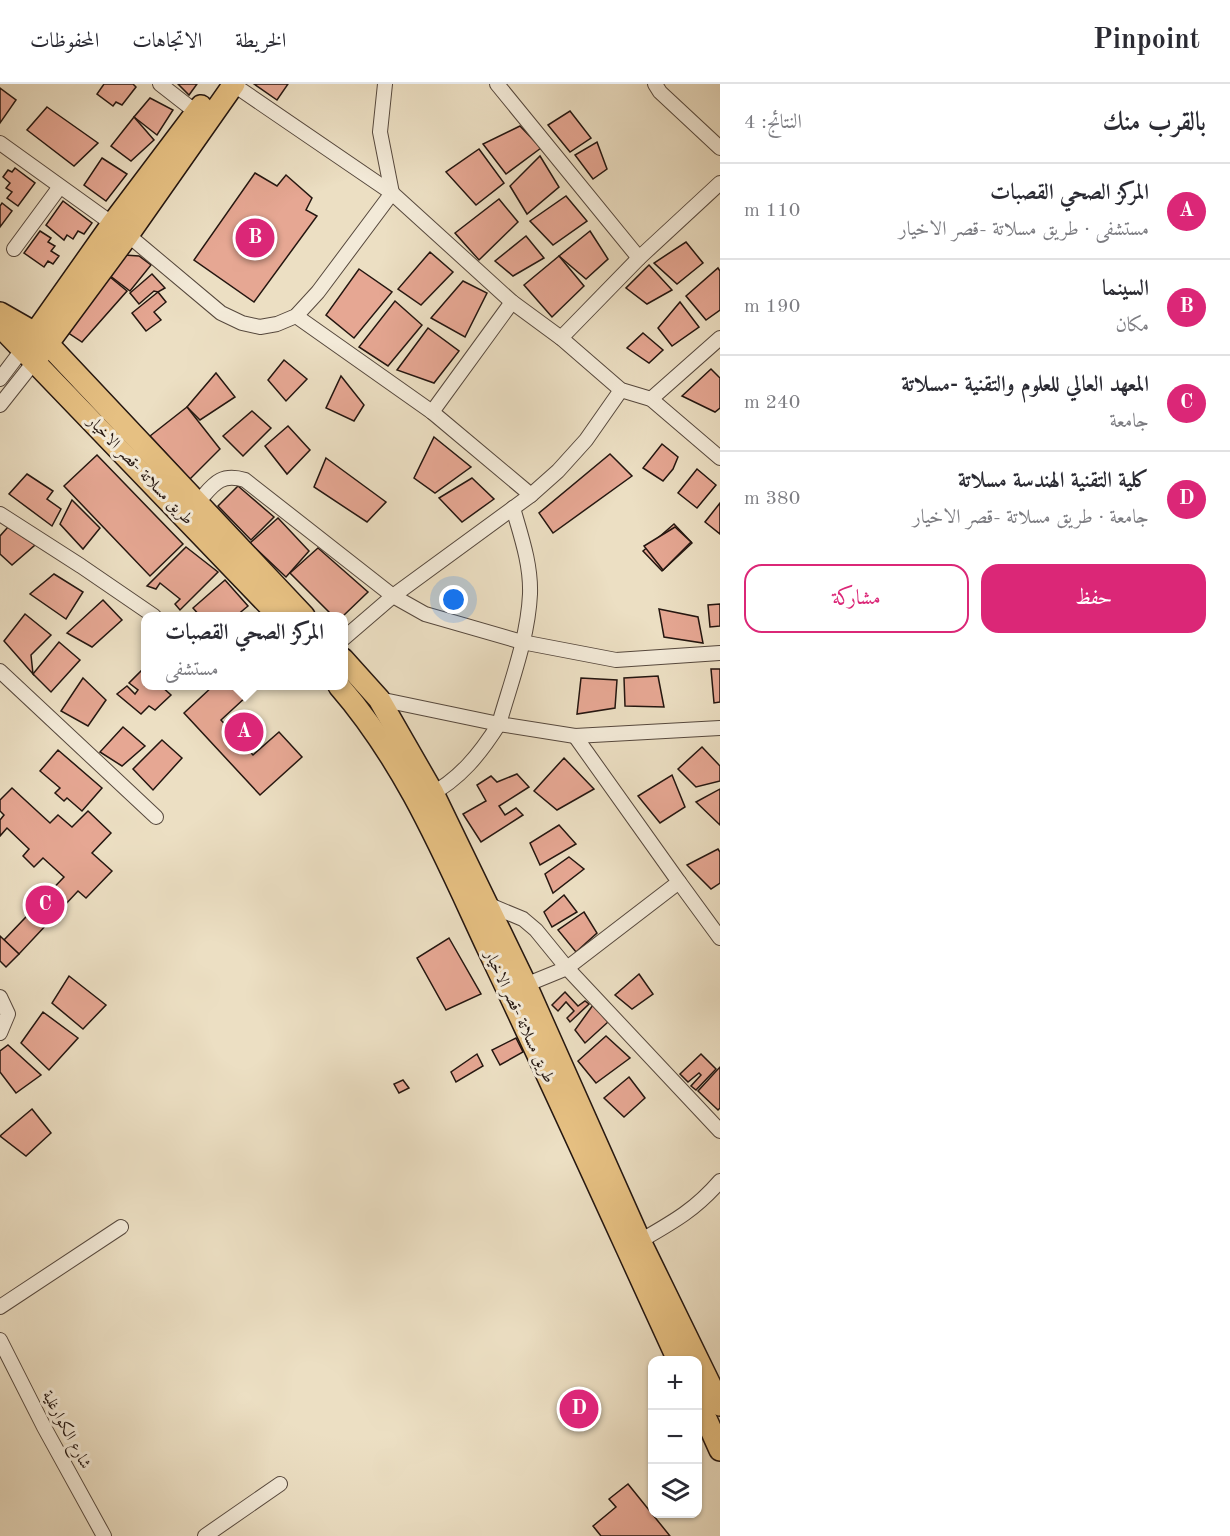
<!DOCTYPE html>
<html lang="ar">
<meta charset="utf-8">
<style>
body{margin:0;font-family:"Old Standard TT",Amiri,serif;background:#f2f2f3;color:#2b2b33;direction:rtl}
.controls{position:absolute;right:18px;bottom:18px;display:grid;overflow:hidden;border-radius:12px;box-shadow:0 2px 4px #0004}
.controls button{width:54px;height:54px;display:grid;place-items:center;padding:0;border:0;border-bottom:2px solid #e1e1e2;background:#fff;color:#2b2b33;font:30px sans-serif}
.you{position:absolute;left:454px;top:516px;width:21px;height:21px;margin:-15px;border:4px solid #fff;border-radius:50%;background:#1a73e8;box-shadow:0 0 0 9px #1a73e833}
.badge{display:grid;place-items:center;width:39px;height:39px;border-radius:50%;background:#db2777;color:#fff;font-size:20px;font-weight:700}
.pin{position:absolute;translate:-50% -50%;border:3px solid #fff;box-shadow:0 2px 6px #0006}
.popup{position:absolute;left:141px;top:528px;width:207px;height:78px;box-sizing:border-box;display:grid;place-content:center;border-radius:12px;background:#fff;filter:drop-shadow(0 2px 4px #0005);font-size:20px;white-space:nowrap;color:#7c7c81}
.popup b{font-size:22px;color:#2b2b33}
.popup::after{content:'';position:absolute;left:50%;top:100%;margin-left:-12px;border:12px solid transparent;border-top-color:#fff}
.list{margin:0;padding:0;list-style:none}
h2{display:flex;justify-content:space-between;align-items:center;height:78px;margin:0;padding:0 24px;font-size:26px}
h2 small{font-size:20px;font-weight:400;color:#7c7c81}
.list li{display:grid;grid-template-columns:39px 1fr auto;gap:18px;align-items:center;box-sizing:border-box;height:96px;padding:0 24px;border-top:2px solid #e1e1e2}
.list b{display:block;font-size:22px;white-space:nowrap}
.list p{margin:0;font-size:20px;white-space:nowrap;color:#7c7c81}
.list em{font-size:20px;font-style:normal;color:#7c7c81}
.actions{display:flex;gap:12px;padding:18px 24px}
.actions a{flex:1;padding:14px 0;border:2px solid #db2777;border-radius:18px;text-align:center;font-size:21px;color:#db2777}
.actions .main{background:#db2777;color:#fff}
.icon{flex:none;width:33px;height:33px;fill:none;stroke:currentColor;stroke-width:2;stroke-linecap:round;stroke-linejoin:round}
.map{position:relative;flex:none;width:720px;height:1452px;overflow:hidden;direction:ltr}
header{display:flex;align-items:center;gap:36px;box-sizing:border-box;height:84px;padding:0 30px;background:#fff;border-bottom:2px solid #e1e1e2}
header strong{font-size:28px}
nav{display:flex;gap:33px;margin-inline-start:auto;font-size:21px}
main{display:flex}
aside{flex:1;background:#fff}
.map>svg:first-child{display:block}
.building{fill:#e6a793;stroke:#241610;stroke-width:1.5}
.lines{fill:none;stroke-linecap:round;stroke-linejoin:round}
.minor-casing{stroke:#56483d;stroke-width:16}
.primary-casing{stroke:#241610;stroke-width:24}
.minor{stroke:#f3ead8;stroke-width:14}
.primary{stroke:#e6c082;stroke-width:21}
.labels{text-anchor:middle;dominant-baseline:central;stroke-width:6;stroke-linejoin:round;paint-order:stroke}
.street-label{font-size:16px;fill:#241610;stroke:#f3ead8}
</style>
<header>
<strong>Pinpoint</strong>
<nav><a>الخريطة</a><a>الاتجاهات</a><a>المحفوظات</a></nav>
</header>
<main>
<aside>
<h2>بالقرب منك<small>النتائج: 4</small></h2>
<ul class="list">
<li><span class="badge">A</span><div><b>المركز الصحي القصبات</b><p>مستشفى · طريق مسلاتة -قصر الاخيار</p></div><em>110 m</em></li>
<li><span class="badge">B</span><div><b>السينما</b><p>مكان</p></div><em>190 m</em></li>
<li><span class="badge">C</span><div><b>المعهد العالي للعلوم والتقنية -مسلاتة</b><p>جامعة</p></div><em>240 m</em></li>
<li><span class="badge">D</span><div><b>كلية التقنية الهندسة مسلاتة</b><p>جامعة · طريق مسلاتة -قصر الاخيار</p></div><em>380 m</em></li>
</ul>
<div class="actions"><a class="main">حفظ</a><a>مشاركة</a></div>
</aside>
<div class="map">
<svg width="720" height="1452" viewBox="0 0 720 1452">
<rect width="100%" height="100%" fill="#ecdfc3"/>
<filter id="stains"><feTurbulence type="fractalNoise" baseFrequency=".00333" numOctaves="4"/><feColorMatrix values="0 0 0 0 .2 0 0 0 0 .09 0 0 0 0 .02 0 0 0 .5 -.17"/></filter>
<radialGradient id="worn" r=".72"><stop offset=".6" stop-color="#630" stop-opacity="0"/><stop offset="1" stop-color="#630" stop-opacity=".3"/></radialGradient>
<!-- building -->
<g class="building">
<path d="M104,0H133L136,3L122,21L116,18L113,22L97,10Z"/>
<path d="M178,0H197L189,11Z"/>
<path d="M254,0H288L277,16Z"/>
<path d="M0,4L16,16L0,39Z"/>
<path d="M150,14L173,26L157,51L134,33Z"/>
<path d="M47,23L98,59L74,82L27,46Z"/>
<path d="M570,27L591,54L570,68L548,41Z"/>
<path d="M134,33L154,56L131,77L111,62Z"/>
<path d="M520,42L541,64L506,90L483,60Z"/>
<path d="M597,58L607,85L593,95L575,71Z"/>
<path d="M479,65L504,99L476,121L446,88Z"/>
<path d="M540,72L559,103L527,130L510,102Z"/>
<path d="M102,74L127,90L106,117L84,101Z"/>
<path d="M15,84L35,99L18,122L7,114L12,108L6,104L10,99L3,93L8,86L12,88Z"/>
<path d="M255,89L277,102L286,91L312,114L306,126L317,132L254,218L194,176Z"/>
<path d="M566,112L587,137L553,161L530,137Z"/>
<path d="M499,115L518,138L479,176L455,149Z"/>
<path d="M63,117L92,139L84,150L78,147L73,155L67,151L64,156L46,141Z"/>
<path d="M2,119L12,127L0,143V122Z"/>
<path d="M40,147L51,154L48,158L55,162L51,167L59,172L53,180L48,177L44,183L24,169Z"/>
<path d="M590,147L608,175L586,195L559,172Z"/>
<path d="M526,152L544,174L513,192L495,177Z"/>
<path d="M686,158L703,179L677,200L654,179Z"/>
<path d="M430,168L453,188L421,221L398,205Z"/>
<path d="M124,171L139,172L151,181L130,207L109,191Z"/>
<path d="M559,172L584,202L552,233L524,201Z"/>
<path d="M649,181L672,206L647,220L626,204Z"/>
<path d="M718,184L720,187V226L706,236L686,212Z"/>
<path d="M359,185L392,208L354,254L326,231Z"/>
<path d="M152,190L165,204L158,208L154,207L139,220L130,209Z"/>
<path d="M110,193L127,207L82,258L64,246Z"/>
<path d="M463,197L487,209L465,253L431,234Z"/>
<path d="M158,208L166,218L154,228L161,236L146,247L132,229Z"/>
<path d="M395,217L422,241L388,282L359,263Z"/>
<path d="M680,218L699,243L672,262L658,244Z"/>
<path d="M428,244L459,267L434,299L397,286Z"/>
<path d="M643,249L663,266L649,279L627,264Z"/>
<path d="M284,276L307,295L286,317L268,296Z"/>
<path d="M711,285L720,294V324L715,328L682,312Z"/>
<path d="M216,289L235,313L200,336L187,323Z"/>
<path d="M341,292L364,321L354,337L326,324Z"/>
<path d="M187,323L220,365L190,395L150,352Z"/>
<path d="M252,327L271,344L243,372L223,352Z"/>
<path d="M288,342L310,366L287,390L265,362Z"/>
<path d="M434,353L471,383L435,409L414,394Z"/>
<path d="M662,360L678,373L673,385L663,397L643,384Z"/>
<path d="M610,370L632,392L553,449L539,429Z"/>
<path d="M97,371L183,460L150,492L64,402Z"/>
<path d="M326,374L386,418L367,438L314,403Z"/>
<path d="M697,385L716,401L697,424L678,409Z"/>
<path d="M27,390L53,407L47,415L61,425L52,442L9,410Z"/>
<path d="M472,394L494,415L462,438L439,414Z"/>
<path d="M238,402L274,433L251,456L218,422Z"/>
<path d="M72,416L100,444L83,465L60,440Z"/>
<path d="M720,419V450L705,438Z"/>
<path d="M278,434L309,467L286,493L250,459Z"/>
<path d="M674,440L692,459L662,487L643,467Z"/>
<path d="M8,443L35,461L12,481L0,470V452Z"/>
<path d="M675,443L691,458L663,486L644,462Z"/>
<path d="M186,463L218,488L180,526L175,520L180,515L160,499L156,505L147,502Z"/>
<path d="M318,464L368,508L343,532H333L290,489Z"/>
<path d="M54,490L83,508L66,535L30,510Z"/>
<path d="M225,496L248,522L236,532H200L193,524Z"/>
<path d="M103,516L122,536L92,563L67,549Z"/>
<path d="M720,520V542L710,543L708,521Z"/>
<path d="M659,525L698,533L703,559L664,553Z"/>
<path d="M25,530L51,551L31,571L33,590L4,557Z"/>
<path d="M59,558L80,576L51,608L33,590Z"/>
<path d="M143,585L145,588V602H161L171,611L155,626L149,622L141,630L117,610L127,602L135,610L138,606L129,599Z"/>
<path d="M711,585H720V618L714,619Z"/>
<path d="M658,592L664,623L625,622L624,594Z"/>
<path d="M83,594L106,616L88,642L61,627Z"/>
<path d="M581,594L617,596L615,624L577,630Z"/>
<path d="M213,602H238L247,612L221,636L253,671L279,648L302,673L260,711L184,629Z"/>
<path d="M123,643L145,662L122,682L100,668Z"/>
<path d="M162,656L182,674L153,706L133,685Z"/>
<path d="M702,663L720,682V697L696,703L678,685Z"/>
<path d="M58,666L102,704L82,727L67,714L64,717L55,709L60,704L40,687Z"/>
<path d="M564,674L594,705L557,726L534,707Z"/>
<path d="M517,690L529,703L499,722L505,731L516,724L523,731L481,758L463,730L486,717L477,701L491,692L497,698Z"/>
<path d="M672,691L685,723L660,739L638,712Z"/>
<path d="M12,704L50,739L58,731L72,743L88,727L111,749L92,769L112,787L86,814L78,807L19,870L4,856L64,793L43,774L34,783L23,772L29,765L7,744L0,752V736L4,731L0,727V716Z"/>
<path d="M720,705V741L696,718Z"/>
<path d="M559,741L576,760L540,781L530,759Z"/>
<path d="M718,765L720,768V799L711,805L687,781Z"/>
<path d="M569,773L584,785L553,809L545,790Z"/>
<path d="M564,811L577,828L552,843L544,828Z"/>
<path d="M584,828L597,849L576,868L558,846Z"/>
<path d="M0,852L19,870L6,883L0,877Z"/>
<path d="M449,854L481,910L446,926L417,874Z"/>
<path d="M639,890L653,910L632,925L615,911Z"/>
<path d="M69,892L106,921L83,945L52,919Z"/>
<path d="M565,908L578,922L585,917L589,920L570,938L567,934L574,927L566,918L558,927L552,921Z"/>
<path d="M593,921L608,938L585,959L575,946Z"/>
<path d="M43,928L78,954L49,986L21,959Z"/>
<path d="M606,952L630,974L596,999L578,977Z"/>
<path d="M516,954L523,968L500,981L492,966Z"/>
<path d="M8,961L41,991L16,1009L0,988V967Z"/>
<path d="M477,970L483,982L456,998L451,988Z"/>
<path d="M701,970L716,985L696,1006L691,1002L701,991L699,989L688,998L680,990Z"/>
<path d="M720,983V1024L718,1026L698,1007Z"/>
<path d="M629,993L645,1014L624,1033L604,1014Z"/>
<path d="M403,996L409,1004L399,1009L394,1000Z"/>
<path d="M32,1025L51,1049L26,1072L0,1052Z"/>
<path d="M628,1400L670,1452H601L593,1442L616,1423L609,1415Z"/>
</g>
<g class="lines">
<!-- minor casing -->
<g class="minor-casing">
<g id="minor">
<path d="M160,0L201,32"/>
<path d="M497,0L639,174"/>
<path d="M655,0L660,8L720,64"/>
<path d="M234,1L392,109L512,218L561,254L621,306L651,315L720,374"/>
<path d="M0,59L128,151L221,229L242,239L260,243L277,240L296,232L318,208L392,109L380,48L385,0"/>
<path d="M14,165L59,104"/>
<path d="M296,232L432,328L531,411"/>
<path d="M561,254L639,174L720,99"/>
<path d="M0,295L22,266"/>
<path d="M651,315L720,254"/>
<path d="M0,321L34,278"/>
<path d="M432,328L512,218"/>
<path d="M513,424C521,452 531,480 530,510C528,554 511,598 499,640L575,652L720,644"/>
<path d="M191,425C211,407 215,387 245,396L393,512L425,530L522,558L616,576L720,569"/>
<path d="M0,430L81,482L154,532"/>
<path d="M343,555L393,512L531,411L558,387L586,356L621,306"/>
<path d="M0,587L156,733"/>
<path d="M379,615L499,640C480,670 460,695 428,712"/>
<path d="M679,798L720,854"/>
<path d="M487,820L523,835L536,846L567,884L720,1047"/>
<path d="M518,904L567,884L679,798L575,652"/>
<path d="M0,913L8,930L0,949"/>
<path d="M640,1157C673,1138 695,1126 720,1097"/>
<path d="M0,1223L121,1143"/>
<path d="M0,1256L44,1343L104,1452"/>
<path d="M205,1452L280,1400"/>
</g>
</g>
<!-- primary casing -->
<g class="primary-casing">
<g id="primary">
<path d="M0,229L35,249L47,259L304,532"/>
<path d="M0,242L279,532"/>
<path d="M28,259L112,140L201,22"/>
<path d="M40,270L128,151L234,0"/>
<path d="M343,575L379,615L433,709L526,901L640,1157L720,1321"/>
<path d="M339,602C406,679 445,773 488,865C553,1001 615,1139 678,1276"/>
<path d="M698,1317L720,1366"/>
</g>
</g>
<!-- minor -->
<use href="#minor" class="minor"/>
<!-- primary -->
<use href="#primary" class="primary"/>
</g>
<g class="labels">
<!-- street labels -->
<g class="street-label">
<text transform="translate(140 387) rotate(46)">طريق مسلاتة -قصر الاخيار</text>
<text transform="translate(519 933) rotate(65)">طريق مسلاتة -قصر الاخيار</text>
<text transform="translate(66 1346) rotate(62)">شارع الكوارغلية</text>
</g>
</g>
<rect width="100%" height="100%" filter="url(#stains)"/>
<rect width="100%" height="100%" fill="url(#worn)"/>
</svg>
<div class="controls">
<button>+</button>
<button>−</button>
<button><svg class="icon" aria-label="layers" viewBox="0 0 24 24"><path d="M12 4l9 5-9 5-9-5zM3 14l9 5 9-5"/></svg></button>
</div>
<div class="you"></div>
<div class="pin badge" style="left:244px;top:648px">A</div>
<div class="popup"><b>المركز الصحي القصبات</b>مستشفى</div>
<div class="pin badge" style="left:255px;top:154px">B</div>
<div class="pin badge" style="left:45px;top:821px">C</div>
<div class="pin badge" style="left:579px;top:1325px">D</div>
</div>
</main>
